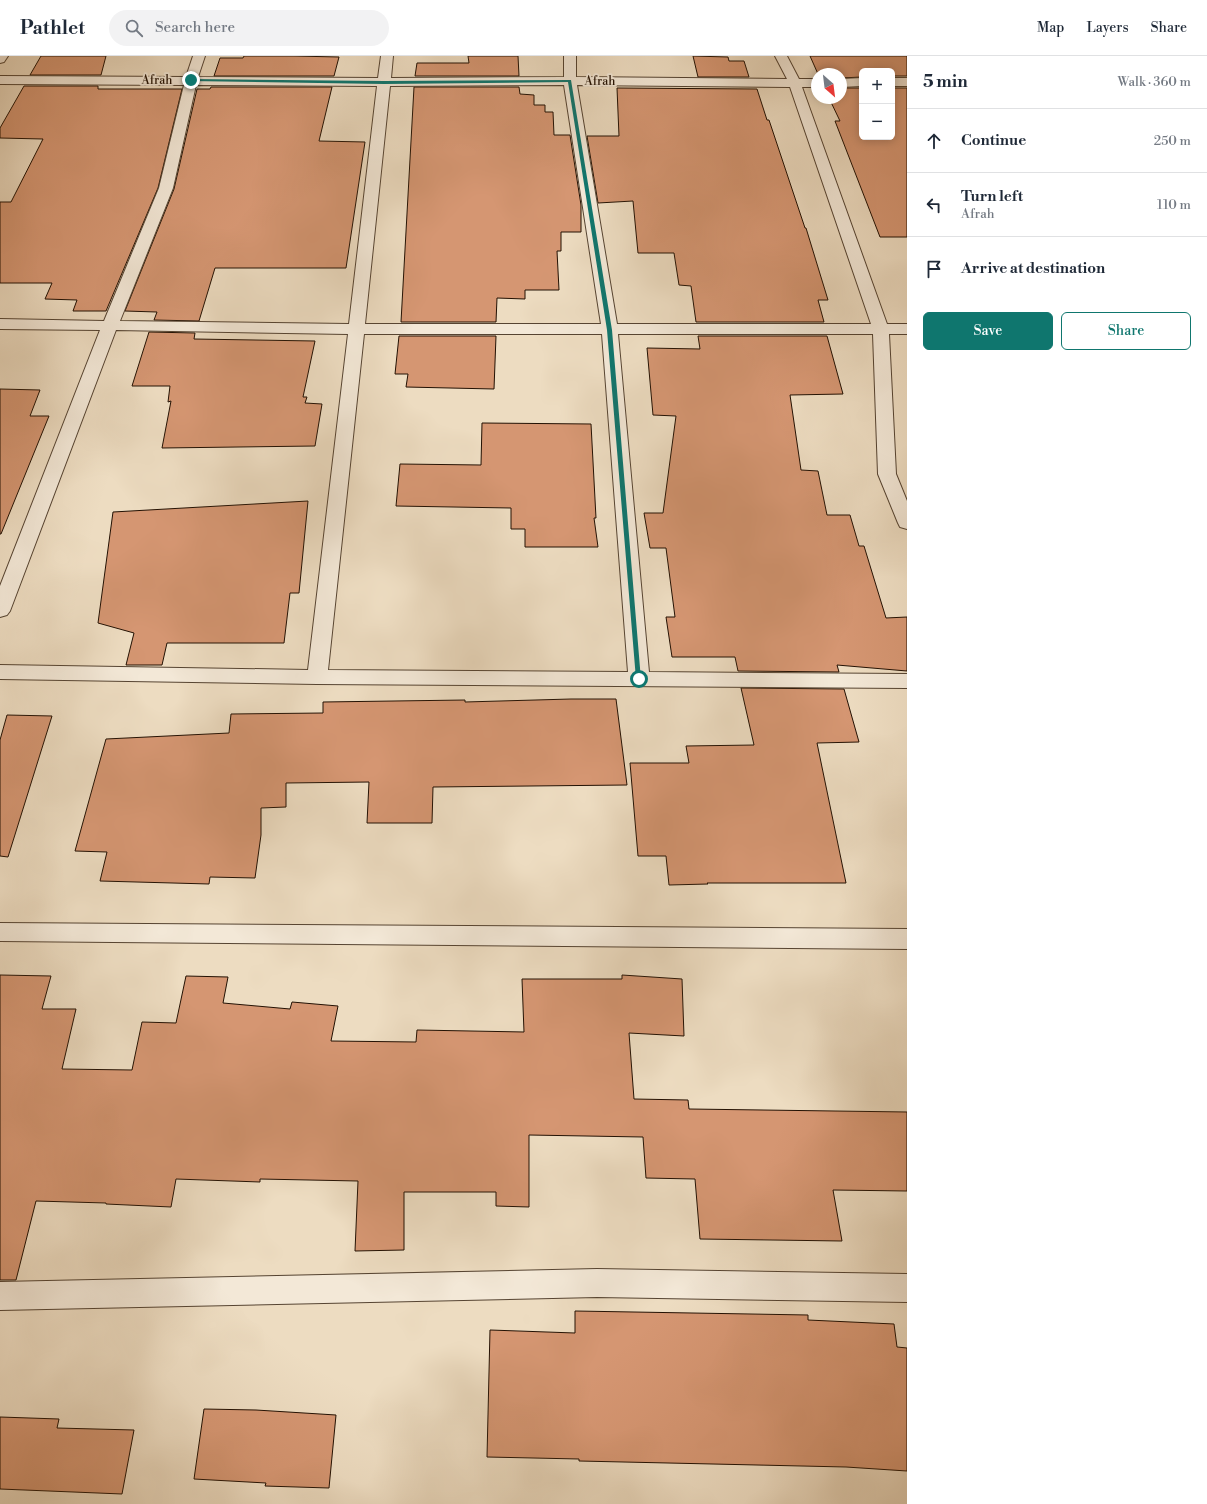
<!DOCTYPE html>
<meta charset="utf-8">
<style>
body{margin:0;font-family:"Libre Bodoni",serif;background:#f2f2f3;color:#1f2937}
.controls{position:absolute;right:12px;top:12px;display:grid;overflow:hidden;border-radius:6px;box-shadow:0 2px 10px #0003}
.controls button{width:36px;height:36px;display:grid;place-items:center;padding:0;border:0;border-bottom:1px solid #e0e1e3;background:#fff;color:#1f2937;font:20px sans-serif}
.compass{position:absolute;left:811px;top:12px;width:36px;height:36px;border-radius:50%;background:#fff;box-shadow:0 2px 10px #0003;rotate:152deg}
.stop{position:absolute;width:12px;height:12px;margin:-9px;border:3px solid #0f766e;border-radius:50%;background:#fff}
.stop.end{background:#0f766e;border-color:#fff;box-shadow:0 1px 4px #0008}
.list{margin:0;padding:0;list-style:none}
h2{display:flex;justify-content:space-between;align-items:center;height:52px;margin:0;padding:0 16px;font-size:17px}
h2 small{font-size:13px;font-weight:400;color:#747a83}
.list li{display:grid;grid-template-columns:26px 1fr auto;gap:12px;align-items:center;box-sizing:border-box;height:64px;padding:0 16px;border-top:1px solid #e0e1e3}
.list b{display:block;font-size:15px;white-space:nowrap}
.list p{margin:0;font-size:13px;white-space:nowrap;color:#747a83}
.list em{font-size:13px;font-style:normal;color:#747a83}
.actions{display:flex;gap:8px;padding:12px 16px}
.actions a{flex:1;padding:9px 0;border:1px solid #0f766e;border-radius:6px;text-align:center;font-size:14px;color:#0f766e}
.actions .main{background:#0f766e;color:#fff}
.icon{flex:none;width:22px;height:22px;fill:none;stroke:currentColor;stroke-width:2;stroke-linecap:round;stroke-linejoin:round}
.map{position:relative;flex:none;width:907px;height:1448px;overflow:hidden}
header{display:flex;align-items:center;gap:24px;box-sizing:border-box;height:56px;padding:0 20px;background:#fff;border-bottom:1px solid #e0e1e3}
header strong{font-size:19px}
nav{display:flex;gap:22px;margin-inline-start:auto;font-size:14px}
.search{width:280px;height:36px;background:#f2f2f3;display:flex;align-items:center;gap:10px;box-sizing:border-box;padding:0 14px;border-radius:22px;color:#747a83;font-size:15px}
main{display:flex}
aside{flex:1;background:#fff}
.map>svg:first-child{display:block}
.building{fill:#d59672;stroke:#231103}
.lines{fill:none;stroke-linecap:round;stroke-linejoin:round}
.minor-casing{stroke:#564432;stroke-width:2}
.minor{fill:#f3e8d7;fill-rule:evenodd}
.route{fill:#0f766e}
.labels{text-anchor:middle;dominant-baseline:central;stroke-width:3.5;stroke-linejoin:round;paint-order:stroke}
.far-street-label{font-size:12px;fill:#231103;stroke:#f3e8d7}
</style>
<header>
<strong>Pathlet</strong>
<div class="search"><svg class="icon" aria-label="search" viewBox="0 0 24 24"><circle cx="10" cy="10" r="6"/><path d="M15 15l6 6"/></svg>Search here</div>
<nav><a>Map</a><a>Layers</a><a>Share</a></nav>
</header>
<main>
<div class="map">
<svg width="907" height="1448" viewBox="0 0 907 1448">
<rect width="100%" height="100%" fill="#eddcc1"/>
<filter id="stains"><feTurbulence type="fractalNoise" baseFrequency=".005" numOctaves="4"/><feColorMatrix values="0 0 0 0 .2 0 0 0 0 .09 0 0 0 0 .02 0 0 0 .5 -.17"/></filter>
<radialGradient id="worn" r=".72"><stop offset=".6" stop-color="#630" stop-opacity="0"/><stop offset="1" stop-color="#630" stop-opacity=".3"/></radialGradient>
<!-- building -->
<g class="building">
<path d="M41,0H106L101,19H30Z"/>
<path d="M244,0H294L339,1L334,20H214L220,2H243Z"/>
<path d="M468,0H518L519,20H415L417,7H469Z"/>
<path d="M693,0L728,1L729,5H744L749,21H698Z"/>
<path d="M810,0H907V20H892V15H862V21L841,22V18H818Z"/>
<path d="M24,30H98V33H182L158,132L106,255H73L77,244L45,243L52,227H0V146H11L43,83L0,82V72Z"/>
<path d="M211,31H332L319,85L365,86L346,212H215L199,265L154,264L157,256L125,255L174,133L197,33H210Z"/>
<path d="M414,31H519L520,38L534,39V49H545V56H553L554,79H570L581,149V176H561V195H557L559,234H525V243L497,242L496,266H401Z"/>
<path d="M617,32L757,33L767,64H769L805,172H806L828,244H818L824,266H696L691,230L679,229L674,197H638L633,145L598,147L587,80H619Z"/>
<path d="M841,32H862V81H892V32H907V181H880L835,65H840L829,42H841Z"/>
<path d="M149,276L195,277L194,283L315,285L303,341H307L305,347L322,348L315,390L162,392L171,345L168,346L170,330H132Z"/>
<path d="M399,280H496L494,333L406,331L408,318H395Z"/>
<path d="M698,280H827L843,338L790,339L801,414L818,415L827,459H850L859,490H864L886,562L907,561V615L837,609L839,616L738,615L735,601H672L666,561H675L666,492H650L644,457H663L676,360L653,359L647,292L700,293Z"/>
<path d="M0,333L40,334L30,360H49L1,478H0Z"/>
<path d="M482,367L591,368L596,462H594L598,491H525V473H511V452L396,450L400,408L481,409Z"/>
<path d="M308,445L299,537H290L284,587H167L162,609H126L134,577L98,567L113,456Z"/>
<path d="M741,632L844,633L859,686L817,687L846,827H707L708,828L669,829L666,800H638L630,707H689L686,690L754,689Z"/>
<path d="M571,643H616L627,729L433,731L432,767H367L369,726L286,727V751L261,752V779L255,822L210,821L209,828L100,825L107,796L75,795L106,683L229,677L231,658L323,657V646L465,644V646Z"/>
<path d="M7,659L52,660L8,801L0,800V684Z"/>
<path d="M0,919L51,920L42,953H76L62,1013L132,1014L142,966L176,967L186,920L228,921L223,947L290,953L292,946L338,950L331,985L416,986L417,974L524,976L522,923H622V919L682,923L684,980L629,977L634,1043L688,1044L689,1053L907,1056V1135L833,1134L842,1185L700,1183L695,1123L646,1122L643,1081L529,1079V1151L496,1150V1136H404V1194L355,1195L358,1125L260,1123V1126L176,1123L171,1151L106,1148V1147L36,1145L16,1224H0Z"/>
<path d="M575,1255L808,1259V1264L894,1268L897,1291L907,1292V1415L846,1411L579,1405V1403L487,1401L490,1274L575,1277Z"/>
<path d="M204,1353L256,1354L336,1359L329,1432L265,1430L266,1427L194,1423Z"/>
<path d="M0,1361L59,1363L57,1372L134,1374L122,1438L0,1433Z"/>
</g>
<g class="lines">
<!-- minor casing -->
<g class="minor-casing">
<g id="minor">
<path d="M0,0H8L4,6L0,7Z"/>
<path d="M193,0H205L198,21L378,22L381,0H393L391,22L564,21V0H576V21L787,23L775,0H787L799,23H817V31H802L887,268H907V278H889L896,418L907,445V473L900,471L898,467L878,418L873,278H618L649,616L907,618V632L317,628L0,623V609L308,614L348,278L116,274L10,555L7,559L0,561V530L100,274L0,273V263L104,265L159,132L184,29L0,28V20L186,21ZM196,29L377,30L349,268L120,265L173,132ZM564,29L601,268H365L390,30ZM577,29L790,31L871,268H617ZM364,278H602L628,616L328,614Z"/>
<path d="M862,22V30L841,31V23Z"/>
<rect x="892" y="22" width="15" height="8"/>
<path d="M0,867L907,873V893L0,885Z"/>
<path d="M597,1213L907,1218V1246L597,1241L0,1254V1226Z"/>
</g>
</g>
<!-- minor -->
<use href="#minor" class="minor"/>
</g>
<!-- route -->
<path class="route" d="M191,23L384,25L571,24L612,274L641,624L636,623L607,274L568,26L384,28L190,25Z"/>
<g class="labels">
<!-- far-street labels -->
<g class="far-street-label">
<text x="157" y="24">Afrah</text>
<text x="600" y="25">Afrah</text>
</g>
</g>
<rect width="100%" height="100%" filter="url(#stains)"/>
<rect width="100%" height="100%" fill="url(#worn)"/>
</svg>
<div class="controls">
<button>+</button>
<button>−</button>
</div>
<svg class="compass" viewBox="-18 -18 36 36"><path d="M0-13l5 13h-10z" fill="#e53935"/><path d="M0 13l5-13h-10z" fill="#747a83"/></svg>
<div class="stop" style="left:639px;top:623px"></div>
<div class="stop end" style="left:191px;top:24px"></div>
</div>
<aside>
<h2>5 min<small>Walk · 360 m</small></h2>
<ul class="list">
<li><svg class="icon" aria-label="ahead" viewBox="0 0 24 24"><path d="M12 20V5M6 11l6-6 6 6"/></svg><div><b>Continue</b></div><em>250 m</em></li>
<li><svg class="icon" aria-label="left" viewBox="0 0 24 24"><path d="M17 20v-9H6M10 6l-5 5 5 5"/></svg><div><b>Turn left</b><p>Afrah</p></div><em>110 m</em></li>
<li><svg class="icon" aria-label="arrive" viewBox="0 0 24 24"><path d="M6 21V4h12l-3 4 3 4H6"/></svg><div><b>Arrive at destination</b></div></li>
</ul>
<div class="actions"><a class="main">Save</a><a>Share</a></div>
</aside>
</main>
